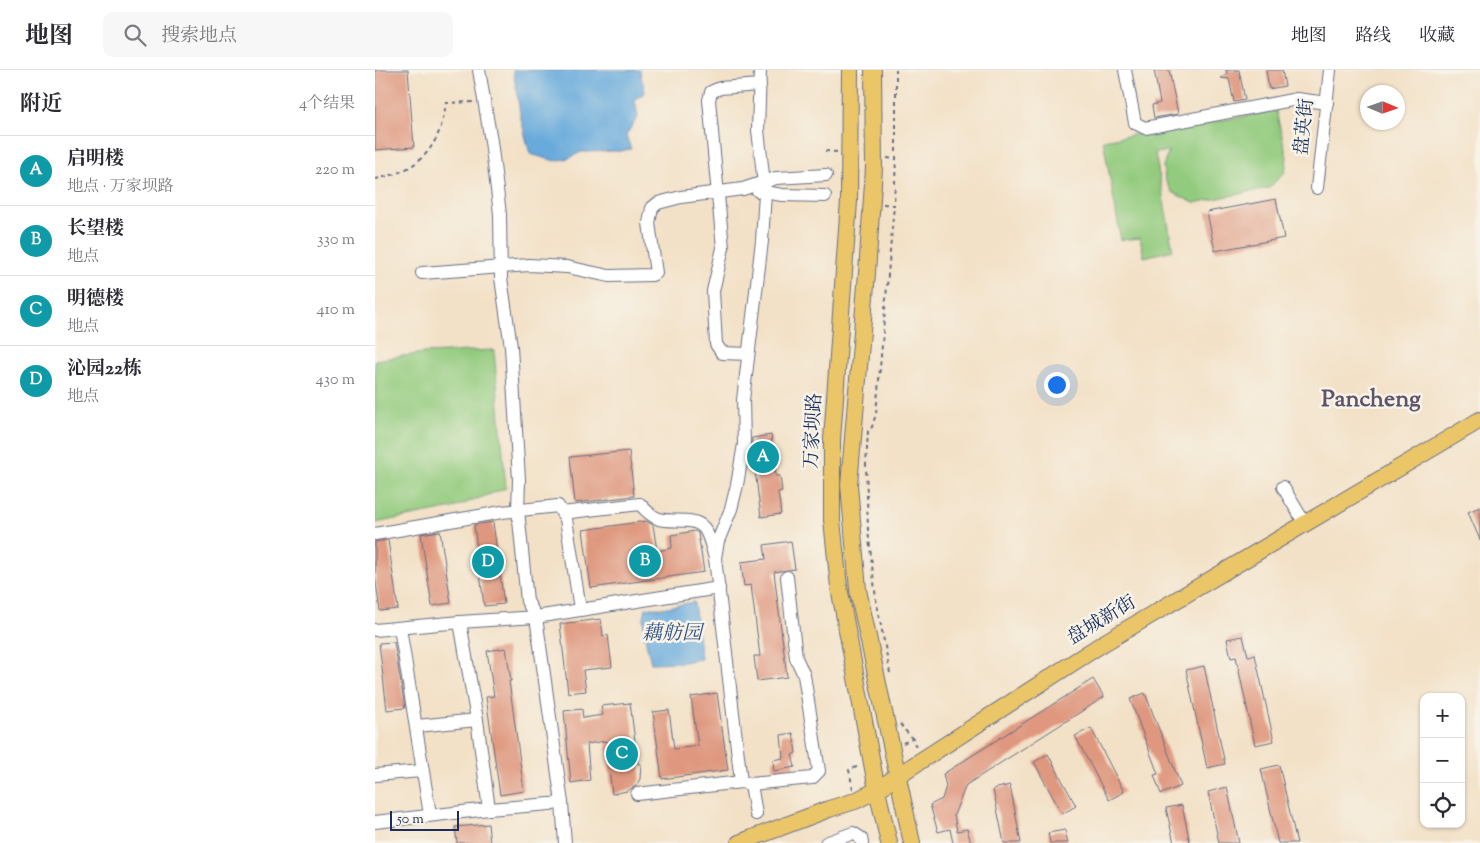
<!DOCTYPE html>
<html lang="zh">
<meta charset="utf-8">
<style>
body{margin:0;font-family:"Sorts Mill Goudy","Noto Serif SC",serif;background:#f7f7f7;color:#2b2b33}
.controls{position:absolute;right:15px;bottom:15px;display:grid;overflow:hidden;border-radius:10px;box-shadow:0 1px 4px #0004}
.controls button{width:45px;height:45px;display:grid;place-items:center;padding:0;border:0;border-bottom:1px solid #e1e1e2;background:#fff;color:#2b2b33;font:25px sans-serif}
.compass{position:absolute;left:985px;top:15px;width:45px;height:45px;border-radius:50%;background:#fff;box-shadow:0 1px 4px #0004;rotate:92deg}
.scale{position:absolute;left:15px;bottom:12px;width:69px;box-sizing:border-box;padding-left:5px;border:2px solid #1b2f5e;border-top:0;font-size:14px;line-height:18px;white-space:nowrap;color:#1b2f5e;-webkit-text-stroke:4px #f7f3e8;paint-order:stroke}
.you{position:absolute;left:681px;top:314px;width:18px;height:18px;margin:-12px;border:4px solid #fff;border-radius:50%;background:#1a73e8;box-shadow:0 0 0 8px #1a73e833}
.badge{display:grid;place-items:center;width:32px;height:32px;border-radius:50%;background:#111827;color:#fff;font-size:16px;font-weight:700}
.pin{position:absolute;translate:-50% -50%;border:2px solid #fff;box-shadow:0 1px 5px #0006}
.list{margin:0;padding:0;list-style:none}
h2{display:flex;justify-content:space-between;align-items:center;height:65px;margin:0;padding:0 20px;font-size:21px}
h2 small{font-size:16px;font-weight:400;color:#7c7c81}
.list li{display:grid;grid-template-columns:32px 1fr auto;gap:15px;align-items:center;box-sizing:border-box;height:70px;padding:0 20px;border-top:1px solid #e1e1e2}
.list b{display:block;font-size:19px;white-space:nowrap}
.list p{margin:0;font-size:16px;white-space:nowrap;color:#7c7c81}
.list em{font-size:16px;font-style:normal;color:#7c7c81}
.icon{flex:none;width:28px;height:28px;fill:none;stroke:currentColor;stroke-width:2;stroke-linecap:round;stroke-linejoin:round}
.map{position:relative;flex:none;width:1105px;height:773px;overflow:hidden}
header{display:flex;align-items:center;gap:30px;box-sizing:border-box;height:70px;padding:0 25px;background:#fff;border-bottom:1px solid #e1e1e2}
header strong{font-size:24px}
nav{display:flex;gap:28px;margin-inline-start:auto;font-size:18px}
.search{width:350px;height:45px;background:#f7f7f7;display:flex;align-items:center;gap:12px;box-sizing:border-box;padding:0 18px;border-radius:10px;color:#7c7c81;font-size:19px}
main{display:flex}
aside{flex:1;background:#fff}
.map>svg:first-child{display:block}
.green{fill:#93cb7e;stroke:#577d6e}
.water{fill:#68aadc;stroke:#426c9d}
.building{fill:#df987f}
.lines{fill:none;stroke-linecap:round;stroke-linejoin:round}
.minor-casing{stroke:#676d83;stroke-width:14}
.major-casing{stroke:#676d83;stroke-width:18}
.path{stroke:#676d83;stroke-width:2;stroke-dasharray:4 4;stroke-linecap:butt}
.minor{stroke:#fff;stroke-width:12}
.major{stroke:#ebc669;stroke-width:16}
.labels{text-anchor:middle;dominant-baseline:central;stroke-width:5;stroke-linejoin:round;paint-order:stroke}
.street-label{font-size:19px;fill:#1b2f5e;stroke:#f7f3e8}
.water-label{font-size:20px;font-style:italic;fill:#325484;stroke:#f7f3e8}
.district-label{font-size:24px;font-weight:bold;fill:#60546a;stroke:#f7f3e8}
</style>
<header>
<strong>地图</strong>
<div class="search"><svg class="icon" aria-label="search" viewBox="0 0 24 24"><circle cx="10" cy="10" r="6"/><path d="M15 15l6 6"/></svg>搜索地点</div>
<nav><a>地图</a><a>路线</a><a>收藏</a></nav>
</header>
<main>
<aside>
<h2>附近<small>4个结果</small></h2>
<ul class="list">
<li><span class="badge" style="background:#0f9aa8">A</span><div><b>启明楼</b><p>地点 · 万家坝路</p></div><em>220 m</em></li>
<li><span class="badge" style="background:#0f9aa8">B</span><div><b>长望楼</b><p>地点</p></div><em>330 m</em></li>
<li><span class="badge" style="background:#0f9aa8">C</span><div><b>明德楼</b><p>地点</p></div><em>410 m</em></li>
<li><span class="badge" style="background:#0f9aa8">D</span><div><b>沁园22栋</b><p>地点</p></div><em>430 m</em></li>
</ul>
</aside>
<div class="map">
<svg width="1105" height="773" viewBox="0 0 1105 773">
<rect width="100%" height="100%" fill="#f7f3e8"/>
<filter id="ink" filterUnits="userSpaceOnUse"><feTurbulence type="fractalNoise" baseFrequency=".02" numOctaves="2"/><feDisplacementMap in="SourceGraphic" scale="10" xChannelSelector="R" yChannelSelector="G"/><feConvolveMatrix kernelMatrix="1 2 1 2 8 2 1 2 1" color-interpolation-filters="sRGB"/></filter>
<filter id="wash" filterUnits="userSpaceOnUse"><feTurbulence type="fractalNoise" baseFrequency=".0096" numOctaves="4" result="noise"/><feDisplacementMap in="SourceGraphic" scale="20" xChannelSelector="R" yChannelSelector="G"/><feGaussianBlur stdDeviation="1.12" result="paint"/><feColorMatrix in="noise" values="0 0 0 0 0 0 0 0 0 0 0 0 0 0 0 0 0 1.4 0 .05"/><feComposite in="paint" operator="in"/></filter>
<g filter="url(#wash)">
<rect width="100%" height="100%" fill="#f3e1c7"/>
<!-- green -->
<g class="green">
<path d="M901,41L912,87L910,102L894,118L819,133L797,122L790,110L788,96L794,81L780,83L798,180L769,187L765,168L746,170L728,70Z"/>
<path d="M119,280L131,418L78,438L0,453V290L49,283Z"/>
</g>
<!-- water -->
<g class="water">
<path d="M138,0H265C265,9 270,15 270,23L260,29L263,47L251,65L256,79L246,81L206,82L194,88L180,91L155,84L146,49Z"/>
<path d="M319,532L326,589L308,592L276,593C272,576 265,555 271,538H287Z"/>
</g>
<g id="blocks">
<!-- building -->
<g class="building">
<path d="M0,0H33L39,77L0,80Z"/>
<path d="M779,0H794L803,44L779,48L777,35L785,33Z"/>
<path d="M851,0H864L870,30L859,32L854,9L846,8L852,4Z"/>
<path d="M891,0H907L910,16L894,19Z"/>
<path d="M901,129L909,168L840,181L832,142Z"/>
<path d="M396,365L401,406H405L407,421L403,422L406,444L386,447L377,377V368Z"/>
<path d="M254,381L259,426L200,433L195,387Z"/>
<path d="M1105,437V470L1093,442Z"/>
<path d="M271,451L278,455L282,481L297,478L296,465L320,461L323,463L329,502L216,518L208,460Z"/>
<path d="M118,452L129,534L109,536L99,455Z"/>
<path d="M65,461L76,533L57,536L46,464Z"/>
<path d="M13,470L23,539L5,541L0,506V472Z"/>
<path d="M416,471L420,499L399,502L412,607L382,611L379,586H385L376,515L369,516L366,492L391,489L389,475Z"/>
<path d="M226,549L228,566L233,565L237,597L208,600L211,621L193,623L185,554Z"/>
<path d="M868,566L873,586L880,585L899,671L880,675L861,587L856,588L852,569Z"/>
<path d="M19,572L30,638L12,640L4,573Z"/>
<path d="M131,578L136,611H134L149,721L125,725L111,627L119,626L112,581Z"/>
<path d="M829,596L850,694L832,698L811,600Z"/>
<path d="M718,609L729,627L591,715L579,745L582,761L592,759L596,773H578L575,759L563,762L555,735L567,729L571,716L568,704Z"/>
<path d="M342,623L353,700L287,709L278,642L294,640L299,679L323,676L316,627Z"/>
<path d="M770,623L806,716L786,724L779,705L783,704L755,629Z"/>
<path d="M255,633L263,694H266L265,709L261,716L252,721L237,724L231,671L212,674L215,710L196,713L189,641L207,639L208,648L228,645L226,636Z"/>
<path d="M716,658L749,722L734,730L700,666Z"/>
<path d="M418,663L421,683L417,685L420,697L399,701L398,690L408,688L406,665Z"/>
<path d="M673,684L701,736L687,744L659,692Z"/>
<path d="M904,695L922,773H903L886,699Z"/>
<path d="M635,715L646,773H629L618,719Z"/>
<path d="M852,717L864,773H844L833,722Z"/>
<path d="M807,735L815,773H799L791,738Z"/>
<path d="M113,754L115,773H82L80,757Z"/>
<path d="M690,760L693,773H675L673,763Z"/>
</g>
</g>
</g>
<g filter="url(#ink)">
<use href="#blocks" fill-opacity="0" stroke="#676d83" stroke-width="1"/>
<g class="lines">
<!-- minor casing -->
<g class="minor-casing">
<g id="minor">
<path d="M104,0L116,71L125,144L126,208L136,277L144,410L143,440L152,531L161,547L187,733L190,773"/>
<path d="M750,0L760,53L770,58L922,29L952,33"/>
<path d="M942,118L955,0"/>
<path d="M383,121L407,125L450,126"/>
<path d="M47,203L154,195L192,197L234,206L277,205L281,203L280,196L274,153L277,138L283,133L306,127L368,119L401,108L451,105"/>
<path d="M373,284L347,283L341,274L338,221L348,178L334,30L336,22L345,18L385,15"/>
<path d="M908,417L930,454"/>
<path d="M187,443L265,434C270,440 276,446 284,449C297,453 319,446 329,458C335,466 337,479 340,488L366,712L376,714L381,744"/>
<path d="M0,464L127,442L183,436L191,449L205,539"/>
<path d="M340,488L343,471L356,439L362,415L369,374L368,330L387,171L390,123L383,60L385,0"/>
<path d="M85,552L161,547L344,518"/>
<path d="M25,558L55,745"/>
<path d="M0,560L85,552L102,650L114,739L187,733"/>
<path d="M42,656L102,650"/>
<path d="M0,705L46,701"/>
<path d="M376,714L437,708L444,701L429,605L421,588L412,507"/>
<path d="M262,724L366,712"/>
<path d="M0,752L114,739"/>
<path d="M451,773L478,763L486,768L487,773"/>
</g>
</g>
<!-- major casing -->
<g class="major-casing">
<g id="major">
<path d="M475,0L474,131L457,370V450L464,517L502,720L514,773"/>
<path d="M498,0L499,98L492,203L474,415L483,520L537,773"/>
<path d="M364,773L454,739L480,731L502,720L522,706L727,574L1105,350"/>
</g>
</g>
<!-- path -->
<g class="path">
<path d="M450,81L462,82"/>
<path d="M512,88L521,89V0"/>
<path d="M0,109C44,101 65,78 71,33L99,32"/>
<path d="M508,134L519,135L521,89"/>
<path d="M515,603L501,529L493,460L491,395L493,361L497,357L501,344L519,135"/>
<path d="M525,654C532,664 538,666 541,678"/>
<path d="M528,673L539,668"/>
<path d="M478,719L474,700L484,696"/>
</g>
<!-- minor -->
<use href="#minor" class="minor"/>
<!-- major -->
<use href="#major" class="major"/>
</g>
</g>
<g class="labels">
<!-- street labels -->
<g class="street-label">
<text transform="translate(930 57) rotate(-84)">盘英街</text>
<text transform="translate(439 361) rotate(-87)">万家坝路</text>
<text transform="translate(727 551) rotate(-31)">盘城新街</text>
</g>
<!-- water labels -->
<g class="water-label">
<text x="297" y="564">藕舫园</text>
</g>
<!-- district labels -->
<g class="district-label">
<text x="996" y="330">Pancheng</text>
</g>
</g>
</svg>
<div class="controls">
<button>+</button>
<button>−</button>
<button><svg class="icon" aria-label="locate" viewBox="0 0 24 24"><circle cx="12" cy="12" r="6"/><path d="M12 2v4M12 18v4M2 12h4M18 12h4"/></svg></button>
</div>
<svg class="compass" viewBox="-18 -18 36 36"><path d="M0-13l5 13h-10z" fill="#e53935"/><path d="M0 13l5-13h-10z" fill="#7c7c81"/></svg>
<div class="scale">50 m</div>
<div class="you"></div>
<div class="pin badge" style="left:388px;top:387px;background:#0f9aa8">A</div>
<div class="pin badge" style="left:270px;top:491px;background:#0f9aa8">B</div>
<div class="pin badge" style="left:247px;top:684px;background:#0f9aa8">C</div>
<div class="pin badge" style="left:113px;top:492px;background:#0f9aa8">D</div>
</div>
</main>
